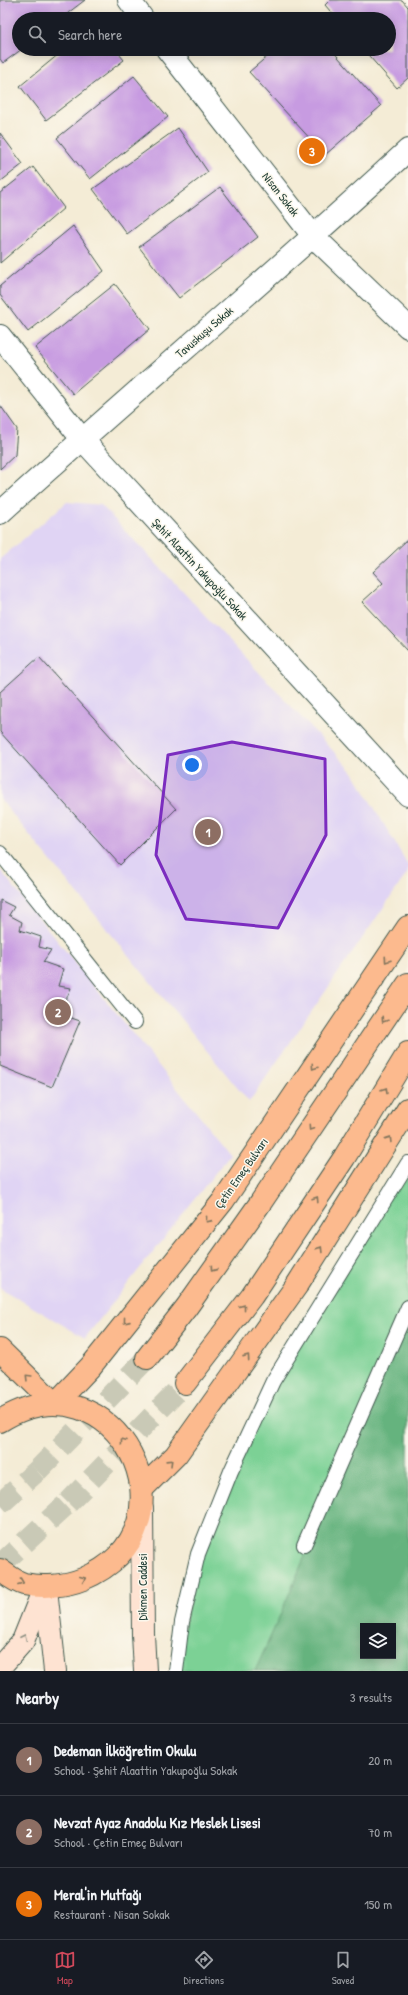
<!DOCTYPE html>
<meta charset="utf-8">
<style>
body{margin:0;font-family:"Patrick Hand",sans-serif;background:#242831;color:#f1f3f6}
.controls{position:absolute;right:12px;bottom:12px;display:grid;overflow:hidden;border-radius:0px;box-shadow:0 2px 10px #0003}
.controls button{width:36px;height:36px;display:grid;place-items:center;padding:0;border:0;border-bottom:1px solid #363941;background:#171b24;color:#f1f3f6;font:20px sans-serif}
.you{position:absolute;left:192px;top:765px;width:14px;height:14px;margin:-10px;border:3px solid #fff;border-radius:50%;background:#1a73e8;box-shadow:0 0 0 6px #1a73e833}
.badge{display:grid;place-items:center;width:26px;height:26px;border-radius:50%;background:#d1495b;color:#fff;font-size:13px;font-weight:700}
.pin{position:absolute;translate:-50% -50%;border:2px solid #fff;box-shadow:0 1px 4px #0006}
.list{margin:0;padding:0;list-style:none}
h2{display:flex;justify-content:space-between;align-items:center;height:52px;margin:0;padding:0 16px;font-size:17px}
h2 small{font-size:13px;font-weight:400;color:#9ea1a6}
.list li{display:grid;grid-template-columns:26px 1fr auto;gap:12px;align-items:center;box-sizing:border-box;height:72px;padding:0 16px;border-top:1px solid #363941}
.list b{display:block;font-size:15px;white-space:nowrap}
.list p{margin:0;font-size:13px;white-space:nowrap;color:#9ea1a6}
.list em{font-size:13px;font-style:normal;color:#9ea1a6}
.icon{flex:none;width:22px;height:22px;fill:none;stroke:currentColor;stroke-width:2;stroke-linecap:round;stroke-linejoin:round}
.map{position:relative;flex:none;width:408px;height:1671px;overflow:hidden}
.search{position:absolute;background:#171b24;box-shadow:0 2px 10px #0003;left:12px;right:12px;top:12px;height:44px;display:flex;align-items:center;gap:10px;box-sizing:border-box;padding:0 14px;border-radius:22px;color:#9ea1a6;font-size:15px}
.sheet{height:268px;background:#171b24}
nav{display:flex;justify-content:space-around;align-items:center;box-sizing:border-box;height:56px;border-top:1px solid #363941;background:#171b24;font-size:11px;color:#9ea1a6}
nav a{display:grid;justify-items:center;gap:2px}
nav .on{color:#d1495b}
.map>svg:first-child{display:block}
.built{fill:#e0d4f4}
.green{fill:#7cd195;stroke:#4e8764;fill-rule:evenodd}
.forest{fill:#65b37e;stroke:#427859;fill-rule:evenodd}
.building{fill:#c79be1}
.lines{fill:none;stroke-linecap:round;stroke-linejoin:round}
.secondary-tunnel{stroke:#c9c9b6;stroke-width:22;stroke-dasharray:22 11;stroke-linecap:butt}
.primary-tunnel{stroke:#c9c9b6;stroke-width:22;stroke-dasharray:22 11;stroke-linecap:butt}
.service-casing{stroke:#3f574c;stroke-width:16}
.minor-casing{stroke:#3f574c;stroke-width:24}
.secondary-casing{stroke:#3f574c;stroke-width:24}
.primary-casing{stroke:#3f574c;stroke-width:24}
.service{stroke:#fff;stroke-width:14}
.minor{stroke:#fff;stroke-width:22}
.secondary{stroke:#fee3d2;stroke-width:22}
.primary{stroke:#fcba8e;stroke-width:22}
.oneway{stroke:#82755c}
.oneway2{stroke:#8e9083}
.marked{fill:#7b2cbf;fill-opacity:0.2;stroke:#7b2cbf;stroke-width:3;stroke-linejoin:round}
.labels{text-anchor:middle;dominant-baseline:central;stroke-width:3;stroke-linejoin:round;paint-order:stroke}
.street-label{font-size:12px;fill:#1f3d34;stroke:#fbf7ec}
</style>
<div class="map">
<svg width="408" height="1671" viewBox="0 0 408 1671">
<rect width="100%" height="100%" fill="#fbf7ec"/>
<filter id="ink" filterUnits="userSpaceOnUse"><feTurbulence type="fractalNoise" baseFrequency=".025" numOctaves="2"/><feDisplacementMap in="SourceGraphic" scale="8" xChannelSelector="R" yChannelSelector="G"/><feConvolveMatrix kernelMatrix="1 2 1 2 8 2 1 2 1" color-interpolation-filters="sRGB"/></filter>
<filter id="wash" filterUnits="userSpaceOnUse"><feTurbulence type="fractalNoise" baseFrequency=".012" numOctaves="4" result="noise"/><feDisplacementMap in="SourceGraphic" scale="16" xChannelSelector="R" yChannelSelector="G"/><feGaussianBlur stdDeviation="0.9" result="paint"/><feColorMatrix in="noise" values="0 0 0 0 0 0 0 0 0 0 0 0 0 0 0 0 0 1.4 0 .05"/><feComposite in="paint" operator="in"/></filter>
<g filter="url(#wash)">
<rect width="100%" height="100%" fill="#f4ecd6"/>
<!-- built -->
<g class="built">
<path d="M67,502L101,505L353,772L408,865V872L249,1102L0,799V559Z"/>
<path d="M0,870L230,1154L85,1338L0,1288Z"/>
</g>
<!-- green -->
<path class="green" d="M408,1163V1671H176L198,1554L273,1381ZM363,1626H393V1656H363Z"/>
<!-- forest -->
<path class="forest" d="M408,1311V1671H255C310,1553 353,1429 408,1311ZM363,1626H393V1656H363Z"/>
<g id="blocks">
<!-- building -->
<g class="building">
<path d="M0,0H85L60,19H19V49H22L3,63L0,59Z"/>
<path d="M330,0H402L408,7V78L397,88L363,49H389V19H337L325,5Z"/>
<path d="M65,49H115L124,60L46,120L20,86Z"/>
<path d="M276,49H331L381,106L325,155L249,72Z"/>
<path d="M134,76L168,117L90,179L57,138Z"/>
<path d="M178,128L208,172L127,234L93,189Z"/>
<path d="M0,133L23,164L0,182Z"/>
<path d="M33,167L64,208L0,263V193Z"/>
<path d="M220,187L258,237L179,298L139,247Z"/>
<path d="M73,226L104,271L28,332L0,295V286Z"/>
<path d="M115,284L150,329L73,394L35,348Z"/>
<path d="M0,405L17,429L15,455L0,469Z"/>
<path d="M408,539V651L362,602L383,583L373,572Z"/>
<path d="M39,657L176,809L120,865L0,732V692Z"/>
<path d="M0,900L14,907L9,915L22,922L20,930L41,937L39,947L51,950L43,962L63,969L58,986L71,988L60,1014L80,1021L52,1087L0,1066Z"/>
</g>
</g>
</g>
<g filter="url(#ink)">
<use href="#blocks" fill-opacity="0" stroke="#3f574c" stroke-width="1"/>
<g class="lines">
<!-- secondary-tunnel -->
<g class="secondary-tunnel">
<path d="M0,1504L37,1471"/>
<path d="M0,1565L68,1503"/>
</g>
<!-- primary-tunnel -->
<g class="primary-tunnel">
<path d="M37,1471L147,1358"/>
<path d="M68,1503L185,1383"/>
</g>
<!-- service casing -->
<g class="service-casing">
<g id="service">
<path d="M0,853L135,1022"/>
<path d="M304,1545L408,1307"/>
<path d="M176,1671L182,1622L198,1554L231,1471L273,1381L408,1163"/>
</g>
</g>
<!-- minor casing -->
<g class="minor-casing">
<g id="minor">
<path d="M129,0L143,19"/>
<path d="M167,49L314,237L408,327"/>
<path d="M0,336L82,439L408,795"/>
<path d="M0,513C135,391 274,274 408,150"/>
</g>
</g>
<!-- secondary casing -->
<g class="secondary-casing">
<g id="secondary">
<path d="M142,1508L143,1634L145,1671"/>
<path d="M46,1589L55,1671"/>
<path d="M0,1667L23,1641L45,1586"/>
</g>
</g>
<!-- primary casing -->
<g class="primary-casing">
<g id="primary">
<path d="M0,1350L55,1404"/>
<path d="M147,1358L186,1308L261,1202L408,984"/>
<path d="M185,1383L252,1296L344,1158L408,1053"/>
<path d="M55,1404L91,1366L223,1201L408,927"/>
<path d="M0,1421C115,1349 206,1527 83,1579C66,1586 42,1588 24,1584C16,1582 7,1575 0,1570"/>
<path d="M142,1489L176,1455L297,1285L408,1109"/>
</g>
</g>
<!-- service -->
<use href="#service" class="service"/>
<!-- minor -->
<use href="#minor" class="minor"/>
<!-- secondary -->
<use href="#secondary" class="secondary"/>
<!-- primary -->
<use href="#primary" class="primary"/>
</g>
<!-- one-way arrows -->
<defs><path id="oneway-chevron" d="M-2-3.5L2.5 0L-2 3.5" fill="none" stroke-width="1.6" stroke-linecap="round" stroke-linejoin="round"/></defs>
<g class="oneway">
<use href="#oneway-chevron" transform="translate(387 960) rotate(124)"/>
<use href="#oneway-chevron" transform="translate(384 1020) rotate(124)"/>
<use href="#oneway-chevron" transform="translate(314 1067) rotate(124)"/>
<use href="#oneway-chevron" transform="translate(385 1090) rotate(-58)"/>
<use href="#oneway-chevron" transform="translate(311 1128) rotate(124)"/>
<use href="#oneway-chevron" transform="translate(389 1139) rotate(-58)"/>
<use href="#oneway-chevron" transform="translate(316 1199) rotate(-57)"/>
<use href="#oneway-chevron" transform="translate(208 1220) rotate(129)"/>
<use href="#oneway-chevron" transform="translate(320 1249) rotate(-58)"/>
<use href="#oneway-chevron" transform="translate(213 1269) rotate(125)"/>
<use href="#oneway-chevron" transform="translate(243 1307) rotate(-52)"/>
<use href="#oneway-chevron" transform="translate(126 1321) rotate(129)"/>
<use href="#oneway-chevron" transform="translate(247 1357) rotate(-55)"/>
<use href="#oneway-chevron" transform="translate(28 1377) rotate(-135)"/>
<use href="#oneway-chevron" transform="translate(123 1441) rotate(-127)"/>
<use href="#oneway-chevron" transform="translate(170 1462) rotate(-44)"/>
<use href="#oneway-chevron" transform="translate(83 1579) rotate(-23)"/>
<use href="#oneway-chevron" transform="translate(21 1582) rotate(21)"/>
</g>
<use class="oneway2" href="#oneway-chevron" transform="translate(24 1637) rotate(-65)"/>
</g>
<!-- marked area -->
<path class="marked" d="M232,742L325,759L326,835L278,928L186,919L156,855L168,755Z"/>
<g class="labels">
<!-- street labels -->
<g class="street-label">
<text transform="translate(281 194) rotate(52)">Nisan Sokak</text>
<text transform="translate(204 332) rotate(-41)">Tavuskuşu Sokak</text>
<text transform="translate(200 569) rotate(47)">Şehit Alaattin Yakupoğlu Sokak</text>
<text transform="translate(241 1173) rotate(-55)">Çetin Emeç Bulvarı</text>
<text transform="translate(142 1587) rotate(-90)">Dikmen Caddesi</text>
</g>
</g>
</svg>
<div class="controls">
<button><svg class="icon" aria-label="layers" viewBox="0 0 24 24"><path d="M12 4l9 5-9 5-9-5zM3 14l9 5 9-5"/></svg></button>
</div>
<div class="you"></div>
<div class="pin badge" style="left:208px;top:832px;background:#8d6e63">1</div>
<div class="pin badge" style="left:58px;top:1012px;background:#8d6e63">2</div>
<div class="pin badge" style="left:312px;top:151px;background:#e8710a">3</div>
<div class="search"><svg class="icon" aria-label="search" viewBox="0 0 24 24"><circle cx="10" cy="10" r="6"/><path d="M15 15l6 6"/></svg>Search here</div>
</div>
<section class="sheet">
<h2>Nearby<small>3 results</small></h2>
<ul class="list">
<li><span class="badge" style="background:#8d6e63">1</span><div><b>Dedeman İlköğretim Okulu</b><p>School · Şehit Alaattin Yakupoğlu Sokak</p></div><em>20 m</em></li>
<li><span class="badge" style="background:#8d6e63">2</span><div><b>Nevzat Ayaz Anadolu Kız Meslek Lisesi</b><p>School · Çetin Emeç Bulvarı</p></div><em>70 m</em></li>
<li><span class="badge" style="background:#e8710a">3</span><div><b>Meral'in Mutfağı</b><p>Restaurant · Nisan Sokak</p></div><em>150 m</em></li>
</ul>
</section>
<nav>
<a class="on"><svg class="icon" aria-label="map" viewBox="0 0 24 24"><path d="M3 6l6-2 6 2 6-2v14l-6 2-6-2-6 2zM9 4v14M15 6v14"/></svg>Map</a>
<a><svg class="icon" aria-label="directions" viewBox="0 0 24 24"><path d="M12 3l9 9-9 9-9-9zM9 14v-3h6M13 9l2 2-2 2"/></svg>Directions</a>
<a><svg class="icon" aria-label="saved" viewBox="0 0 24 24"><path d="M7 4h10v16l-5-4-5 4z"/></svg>Saved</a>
</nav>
